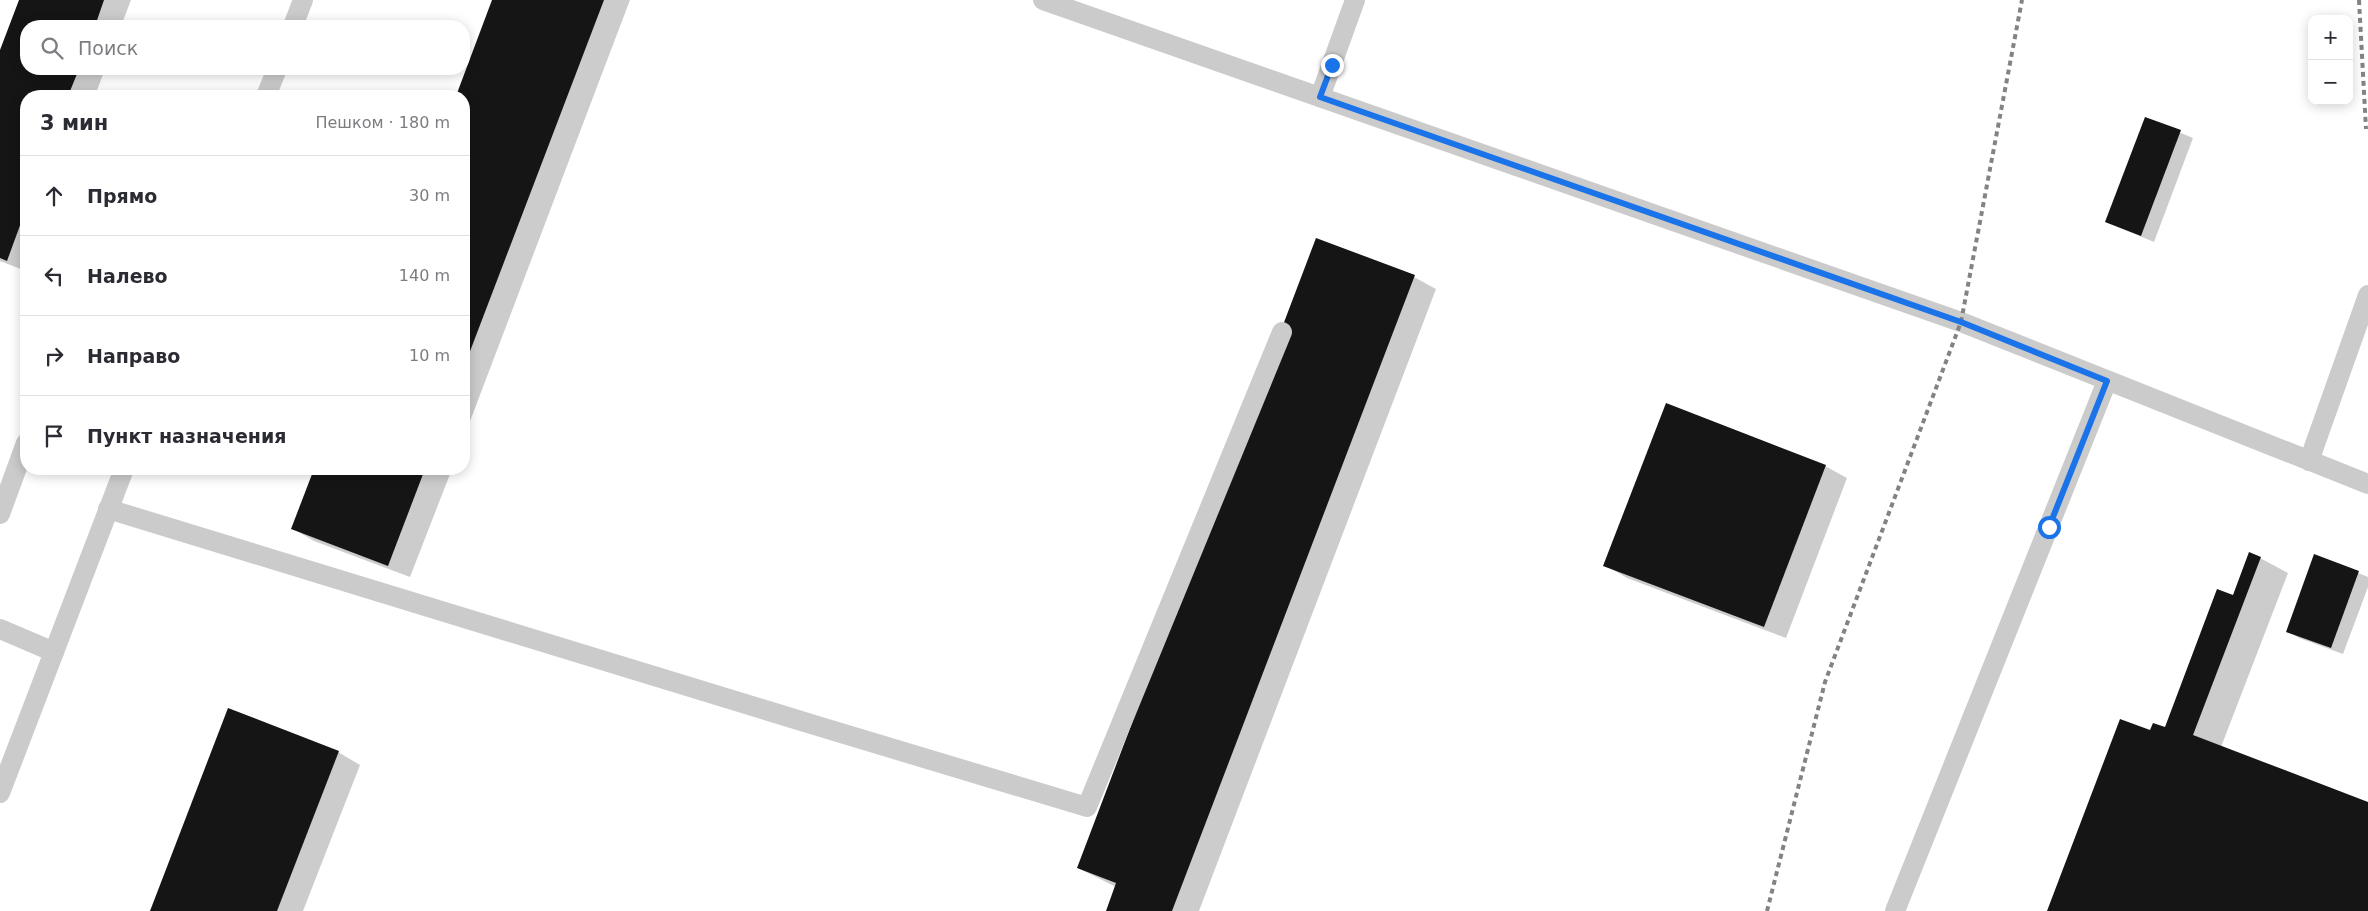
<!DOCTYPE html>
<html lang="ru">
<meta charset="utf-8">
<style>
body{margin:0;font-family:"DejaVu Sans",sans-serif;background:#f7f7f7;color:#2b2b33}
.controls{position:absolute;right:15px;top:15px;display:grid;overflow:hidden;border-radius:10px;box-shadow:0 2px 12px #0003}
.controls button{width:45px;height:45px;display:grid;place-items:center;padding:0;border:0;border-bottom:1px solid #e1e1e2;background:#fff;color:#2b2b33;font:25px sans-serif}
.stop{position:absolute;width:15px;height:15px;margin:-11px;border:4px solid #1a73e8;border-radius:50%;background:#fff}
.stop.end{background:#1a73e8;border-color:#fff;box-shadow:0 1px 5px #0008}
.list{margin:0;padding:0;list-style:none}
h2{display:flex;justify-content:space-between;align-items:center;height:65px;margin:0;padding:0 20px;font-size:21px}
h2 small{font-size:16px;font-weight:400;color:#7c7c81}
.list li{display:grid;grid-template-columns:32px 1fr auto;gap:15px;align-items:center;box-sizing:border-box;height:80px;padding:0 20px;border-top:1px solid #e1e1e2}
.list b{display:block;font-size:19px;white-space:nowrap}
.list em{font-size:16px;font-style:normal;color:#7c7c81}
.icon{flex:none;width:28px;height:28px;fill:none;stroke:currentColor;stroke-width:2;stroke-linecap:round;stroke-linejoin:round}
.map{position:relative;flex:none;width:2368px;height:911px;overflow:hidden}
.search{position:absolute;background:#fff;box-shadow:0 2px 12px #0003;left:20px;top:20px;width:450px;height:55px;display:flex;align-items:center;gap:12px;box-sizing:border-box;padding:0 18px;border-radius:20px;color:#7c7c81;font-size:19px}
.panel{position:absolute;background:#fff;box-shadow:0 2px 12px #0003;left:20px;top:90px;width:450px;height:385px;border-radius:20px}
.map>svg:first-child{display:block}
.shadow{fill:#0003}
.building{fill:#151515}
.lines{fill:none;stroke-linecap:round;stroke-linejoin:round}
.lane{stroke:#cbcbcb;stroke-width:20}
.rail{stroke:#838383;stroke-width:4;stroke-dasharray:5 4;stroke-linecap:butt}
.route{stroke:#1a73e8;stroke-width:6}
</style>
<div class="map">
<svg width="2368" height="911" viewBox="0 0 2368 911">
<rect width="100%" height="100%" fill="#fff"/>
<!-- shadow -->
<g class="shadow">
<path d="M20,0H131L121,26H26V69H105L95,96H26V271L0,261V54Z"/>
<path d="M494,0H630L464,437V96H457Z"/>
<path d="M2145,118L2193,138L2154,242L2106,222Z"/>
<path d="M1414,277L1436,289L1199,911H1107L1116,887L1078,868Z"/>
<path d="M1825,466L1847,478L1786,638L1627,578L1605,565Z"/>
<path d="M315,469H452L410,577L314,541L292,528Z"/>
<path d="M2315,555L2368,577V587L2343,654L2299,638L2287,631Z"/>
<path d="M2260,558L2288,573L2221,747L2368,803V911H2048L2151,732L2165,729L2233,597Z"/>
<path d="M338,752L360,765L303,911H151Z"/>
</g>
<!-- building -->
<g class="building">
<path d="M19,0H104L95,26H26V69H79L68,96H26V209L7,261L0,258V50Z"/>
<path d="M492,0H604L464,367V96H456Z"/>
<path d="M2145,117L2181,130L2141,236L2105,222Z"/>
<path d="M1316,238L1415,275L1172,911H1106L1116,883L1077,868Z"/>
<path d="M1666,403L1826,465L1764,627L1603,566Z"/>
<path d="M314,469H425L388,566L291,529Z"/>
<path d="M2249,552L2261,557L2193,735L2368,802V911H2047L2120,719L2150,730L2153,723L2165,727L2217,589L2233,595Z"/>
<path d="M2314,554L2359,571L2331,648L2286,632Z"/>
<path d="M228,708L339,751L277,911H150Z"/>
</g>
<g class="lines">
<!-- lane -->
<g class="lane">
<path d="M1043,0L1961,322L2368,484"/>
<path d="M293,26L303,0"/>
<path d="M266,96L277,69"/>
<path d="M1320,97L1355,0"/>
<path d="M2309,461L2368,295"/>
<path d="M108,509L811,724L1087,807L1282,332"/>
<path d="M0,514L26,443"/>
<path d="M0,629L54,652"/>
<path d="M0,793L124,469"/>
<path d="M1895,911L2107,381"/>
</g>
<!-- rail -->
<g class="rail">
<path d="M2359,0L2366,129"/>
<path d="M1767,911L1825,682L1961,322L2022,0"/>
</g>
</g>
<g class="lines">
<!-- route -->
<path class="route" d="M1332,65L1320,97L1961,322L2107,381L2049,527"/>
</g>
</svg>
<div class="controls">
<button>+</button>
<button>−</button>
</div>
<div class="stop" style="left:2049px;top:527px"></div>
<div class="stop end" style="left:1332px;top:65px"></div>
<div class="search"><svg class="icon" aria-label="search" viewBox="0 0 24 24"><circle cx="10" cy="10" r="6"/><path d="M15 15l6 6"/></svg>Поиск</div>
<section class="panel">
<h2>3 мин<small>Пешком · 180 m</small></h2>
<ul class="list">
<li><svg class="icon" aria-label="ahead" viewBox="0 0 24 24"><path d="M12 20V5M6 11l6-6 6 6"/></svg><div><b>Прямо</b></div><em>30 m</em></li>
<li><svg class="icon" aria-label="left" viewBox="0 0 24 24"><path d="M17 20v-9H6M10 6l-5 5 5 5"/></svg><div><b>Налево</b></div><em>140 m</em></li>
<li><svg class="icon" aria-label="right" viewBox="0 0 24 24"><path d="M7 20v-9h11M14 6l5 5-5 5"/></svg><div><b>Направо</b></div><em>10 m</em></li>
<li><svg class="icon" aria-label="arrive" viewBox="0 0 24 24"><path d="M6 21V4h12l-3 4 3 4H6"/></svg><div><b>Пункт назначения</b></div></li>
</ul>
</section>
</div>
